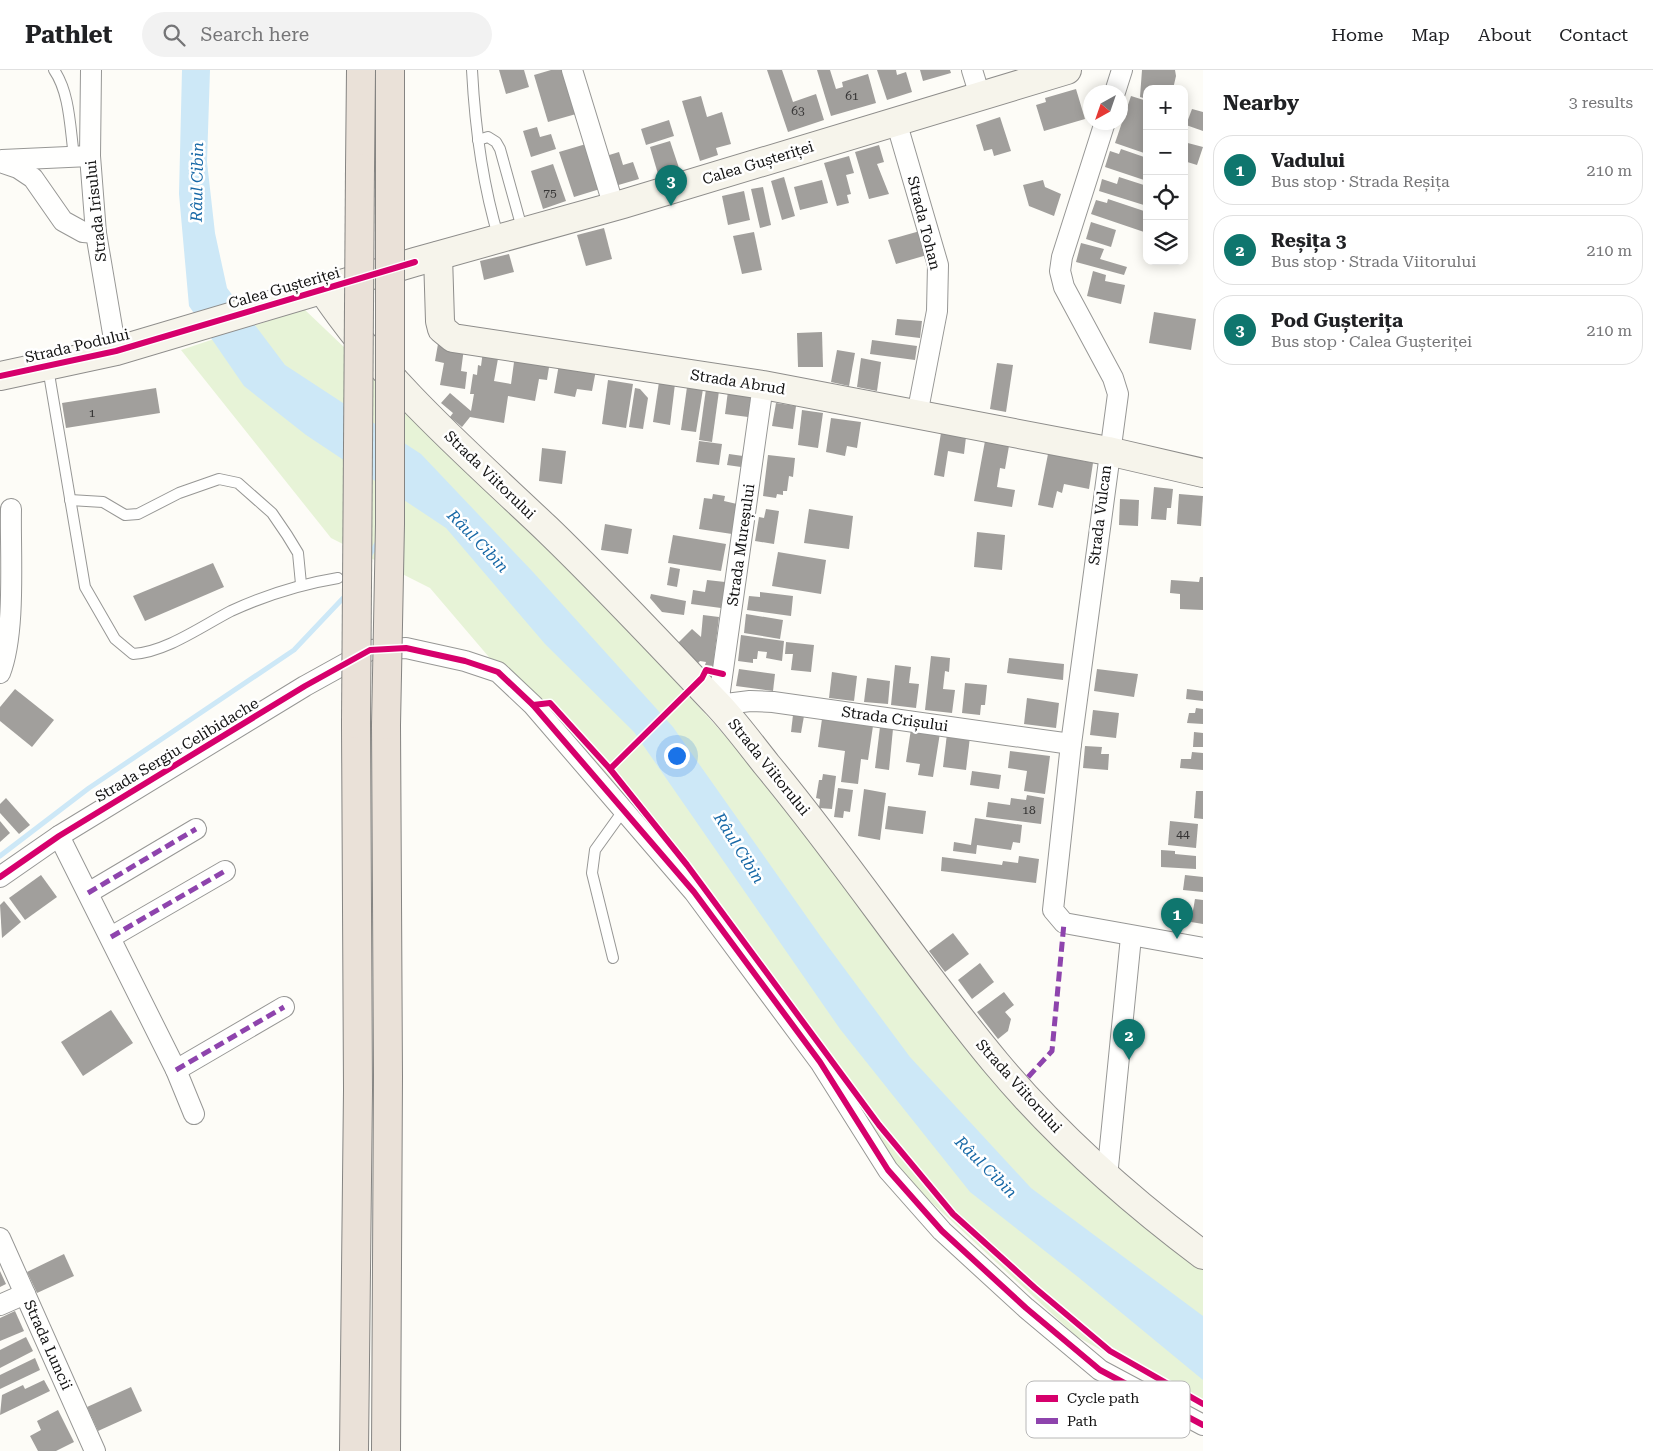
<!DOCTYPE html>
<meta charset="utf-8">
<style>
body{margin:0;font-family:"Roboto Serif",serif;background:#f2f2f2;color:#202124}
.controls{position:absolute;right:15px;top:15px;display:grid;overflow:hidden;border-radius:10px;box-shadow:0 2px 12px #0003}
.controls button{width:45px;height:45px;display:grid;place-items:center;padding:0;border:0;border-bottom:1px solid #e0e0e0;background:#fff;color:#202124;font:25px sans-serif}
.compass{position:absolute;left:1083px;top:15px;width:45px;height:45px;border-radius:50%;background:#fff;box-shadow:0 2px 12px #0003;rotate:220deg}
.you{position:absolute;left:676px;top:685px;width:18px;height:18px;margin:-12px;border:4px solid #fff;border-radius:50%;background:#1a73e8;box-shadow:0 0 0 8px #1a73e833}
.badge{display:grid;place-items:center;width:32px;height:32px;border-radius:50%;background:#0f766e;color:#fff;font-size:16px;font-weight:700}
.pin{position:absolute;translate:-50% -41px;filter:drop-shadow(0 1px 2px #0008)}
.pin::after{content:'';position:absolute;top:26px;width:18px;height:15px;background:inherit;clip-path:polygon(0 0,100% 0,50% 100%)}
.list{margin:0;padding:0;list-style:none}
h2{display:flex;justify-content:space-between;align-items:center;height:65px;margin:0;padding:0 20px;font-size:21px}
h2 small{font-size:16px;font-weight:400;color:#757577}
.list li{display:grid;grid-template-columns:32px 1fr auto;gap:15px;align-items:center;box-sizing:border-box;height:70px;margin:0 10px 10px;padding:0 10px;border:1px solid #e0e0e0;border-radius:20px}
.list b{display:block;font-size:19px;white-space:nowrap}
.list p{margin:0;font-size:16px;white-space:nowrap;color:#757577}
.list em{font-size:16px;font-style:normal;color:#757577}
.icon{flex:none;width:28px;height:28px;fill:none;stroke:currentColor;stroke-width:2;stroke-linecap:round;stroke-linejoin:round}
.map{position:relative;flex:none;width:1203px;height:1381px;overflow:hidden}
header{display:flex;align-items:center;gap:30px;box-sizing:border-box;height:70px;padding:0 25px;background:#fff;border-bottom:1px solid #e0e0e0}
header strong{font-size:24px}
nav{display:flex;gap:28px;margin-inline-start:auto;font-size:18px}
.search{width:350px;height:45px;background:#f2f2f2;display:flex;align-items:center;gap:12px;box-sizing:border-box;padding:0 18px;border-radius:28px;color:#757577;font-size:19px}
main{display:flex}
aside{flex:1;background:#fff}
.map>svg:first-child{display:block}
.green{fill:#e7f3d7}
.water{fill:#cde8f7}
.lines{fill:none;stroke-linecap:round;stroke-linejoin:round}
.stream{stroke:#cde8f7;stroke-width:5}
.building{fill:#a19f9c}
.lane-casing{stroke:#979795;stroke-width:12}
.street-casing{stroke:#979795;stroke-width:22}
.secondary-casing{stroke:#8e8d8b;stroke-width:30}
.highway-casing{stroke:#858482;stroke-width:30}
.lane{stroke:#fffffe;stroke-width:10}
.street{stroke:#fffffe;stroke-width:20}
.secondary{stroke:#f6f4eb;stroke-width:28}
.highway{stroke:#eae1d8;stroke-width:28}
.highway-bridge-casing{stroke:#858482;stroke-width:30;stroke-linecap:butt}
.highway-bridge{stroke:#eae1d8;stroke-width:28}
.quiet{stroke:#8e44ad;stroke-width:5;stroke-dasharray:10 5;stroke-linecap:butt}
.cycleway-casing{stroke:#fff;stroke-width:9}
.cycleway{stroke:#d6006c;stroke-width:6}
.labels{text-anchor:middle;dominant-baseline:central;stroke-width:5;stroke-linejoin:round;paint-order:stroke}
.number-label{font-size:12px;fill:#353434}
.street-label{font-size:15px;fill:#111;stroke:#fff}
.water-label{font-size:16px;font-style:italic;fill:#1768a6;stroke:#fff}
.key{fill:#fff;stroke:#b8b8b8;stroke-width:1}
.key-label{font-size:14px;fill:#111}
</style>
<header>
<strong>Pathlet</strong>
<div class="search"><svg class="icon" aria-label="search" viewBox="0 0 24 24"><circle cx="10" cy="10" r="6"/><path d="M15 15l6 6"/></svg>Search here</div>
<nav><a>Home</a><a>Map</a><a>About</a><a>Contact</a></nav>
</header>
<main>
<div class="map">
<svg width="1203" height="1381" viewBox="0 0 1203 1381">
<rect width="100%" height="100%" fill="#fdfcf7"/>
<!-- green -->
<path class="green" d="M304,239L556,479L813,763L935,937L1203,1196V1338L1076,1266L891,1095L640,755L603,721L430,518L331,468L181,280Z"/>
<!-- water -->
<path class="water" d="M182,0H210L207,92L215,163L227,218L285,295L421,384L533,502L673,657L821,867L910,987L1031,1118L1203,1246V1310L1078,1207L970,1122L840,959L634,662L545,574L446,458L306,365L244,316L189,236L179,124Z"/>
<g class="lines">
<!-- stream -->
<g class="stream">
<path d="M368,488L379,470"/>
<path d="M0,786L89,718L294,580L347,524"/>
</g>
</g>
<!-- building -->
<g class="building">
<path d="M499,0H524L529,17L506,24Z"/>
<path d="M551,0H563L576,44L548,52L534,5Z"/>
<path d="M767,0H782L793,32L816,24L824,50L788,62Z"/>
<path d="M817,0H830L836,19L843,17L842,12L868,4L876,33L831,46Z"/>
<path d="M877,0H896L897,5L906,2L912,22L887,30Z"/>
<path d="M920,0H950L951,3L923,11Z"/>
<path d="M1142,0H1175L1176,6L1173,19H1147V29L1140,27Z"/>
<path d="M1076,19L1085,49L1044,61L1036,35L1046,32L1045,28Z"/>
<path d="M701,26L707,47L722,42L731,74L716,78L718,85L700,91L682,31Z"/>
<path d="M1131,26L1147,31V84L1115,73Z"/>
<path d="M1192,39L1203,42V61L1186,55Z"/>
<path d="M1000,47L1011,81L994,86L992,79L984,81L976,55Z"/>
<path d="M669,50L674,66L646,75L641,59Z"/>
<path d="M537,57L540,67L551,64L556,79L531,87L523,61Z"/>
<path d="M670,71L679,98L658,104L650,77Z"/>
<path d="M1184,72L1203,77L1197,95L1184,91Z"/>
<path d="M586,74L600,119L574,127L559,82Z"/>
<path d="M879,75L884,92L877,94L889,124L869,129L855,82Z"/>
<path d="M1121,79L1147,88V111L1105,97L1110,81L1119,84Z"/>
<path d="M619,82L623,95L633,92L639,109L615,116L606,86Z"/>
<path d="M849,86L854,103L846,105L851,124L847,125L849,133L837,136L824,93Z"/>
<path d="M553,94L566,131L543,139L531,101Z"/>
<path d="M784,107L795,146L782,150L771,111Z"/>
<path d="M1119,107L1147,116V136L1099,121L1102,109L1117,114Z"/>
<path d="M822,110L828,133L800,140L794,117Z"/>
<path d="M1043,110L1045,117L1061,124L1054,146L1029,136L1023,115Z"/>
<path d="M763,117L771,155L760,158L751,119Z"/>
<path d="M744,121L750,150L728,155L722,126Z"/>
<path d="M1108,129L1147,142V163L1091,144L1096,130L1107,133Z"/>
<path d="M1091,152L1116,160L1111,177L1086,169Z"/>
<path d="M604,158L612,189L586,196L577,165Z"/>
<path d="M920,161L927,185L896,194L888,170Z"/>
<path d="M754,162L762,200L742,204L733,166Z"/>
<path d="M1081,173L1104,179L1100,189L1127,197L1124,205L1076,192Z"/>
<path d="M509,184L514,202L484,210L480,191Z"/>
<path d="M1093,201L1106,205L1105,211L1125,215L1121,234L1087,226Z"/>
<path d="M1154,242L1196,249L1191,280L1149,273Z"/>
<path d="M897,249L922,251L920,268L895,265Z"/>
<path d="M822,262L823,297H798L797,263Z"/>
<path d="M872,270L917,276L915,290L870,284Z"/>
<path d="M438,274L464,278L461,301L467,302L465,319L440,315L444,293L435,291Z"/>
<path d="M837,280L855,283L849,316L831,312Z"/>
<path d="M483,281L499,283L494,311L511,314L515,285L550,291L547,310L539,309L535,331L508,326L504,353L470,347L462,357L450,347L453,343L441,333L450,323L471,341L474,324H470L473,304L477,305L478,295L481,296Z"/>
<path d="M861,288L881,292L877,321L857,317Z"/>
<path d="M997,293L1013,295L1006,342L990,339Z"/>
<path d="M559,294L596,300L592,321L577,319L575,327L554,323Z"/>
<path d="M608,310L633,314L626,358L602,354Z"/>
<path d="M659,312L675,314L670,355L653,352Z"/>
<path d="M687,317L703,319L696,362L681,360Z"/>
<path d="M156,318L160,343L66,358L62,333Z"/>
<path d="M635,318L640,319L648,328L643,359L629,357Z"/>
<path d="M706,319L719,321L712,372L699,370Z"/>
<path d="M728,321L751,325L748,347L725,344Z"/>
<path d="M776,333L796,336L793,359L772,356Z"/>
<path d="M802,340L823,343L818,378L798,375Z"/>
<path d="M831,348L861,352L857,378L847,376L845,386L826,382Z"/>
<path d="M941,363L966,367L964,384L948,381L944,407L934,405Z"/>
<path d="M699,371L722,374L719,395L696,392Z"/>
<path d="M985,371L1009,376L1005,399L1000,398L997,417L1015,420L1012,437L974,431Z"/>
<path d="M542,378L566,381L562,414L539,411Z"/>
<path d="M729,384L743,386L741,397L727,395Z"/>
<path d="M1048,384L1093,393L1089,419L1064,414L1062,423L1057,421L1053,438L1038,435Z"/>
<path d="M768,385L795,388L793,407L789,406L787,421H783V425L777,424L776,428L763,426Z"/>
<path d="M1154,417L1173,419L1171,438H1167L1166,450L1151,449Z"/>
<path d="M713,424L725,426L724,431L737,434L732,464L699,459L704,428L712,429Z"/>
<path d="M1179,424L1203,426L1201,456L1177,454Z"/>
<path d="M1120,429L1139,430L1138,456L1119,455Z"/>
<path d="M766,439L779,441L774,474L755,471L759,447L764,448Z"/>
<path d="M809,439L853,446L849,479L804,473Z"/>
<path d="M605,454L632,459L628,484L601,480Z"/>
<path d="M977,462L1005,465L1002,500L974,497Z"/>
<path d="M673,465L726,474L721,501L668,493Z"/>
<path d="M778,482L826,490L821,524L772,516Z"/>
<path d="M213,493L224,517L145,551L133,526Z"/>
<path d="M670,497L680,499L677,517L667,515Z"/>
<path d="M1200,507H1203V540L1180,539V524L1170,523L1171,510L1199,512Z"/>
<path d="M707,510L725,512L721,538L691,534L693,520L705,522Z"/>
<path d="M760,522L793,526L791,546L747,540L749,526L760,527Z"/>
<path d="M651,524L686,531L684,545L662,542L650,528Z"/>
<path d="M746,544L783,550L780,569L744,563Z"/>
<path d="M703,545L719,547L713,596L705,595L706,592L700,591L692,599L673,578L692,559L701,567Z"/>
<path d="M741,565L784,571L782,591L766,588L767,582L758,581L757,589H753V593L738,591Z"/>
<path d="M786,572L814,575L811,602L791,600L793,584H785Z"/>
<path d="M931,586L950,588L949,602L945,601L943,619L955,620L952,643L925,640Z"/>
<path d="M1009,588L1064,594L1063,610L1007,603Z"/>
<path d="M895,595L911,597L909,613L919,614L916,638L891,635Z"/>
<path d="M739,599L775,604L773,621L736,616Z"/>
<path d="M1097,599L1138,604L1134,627L1094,621Z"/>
<path d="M832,602L857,606L854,631L829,628Z"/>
<path d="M867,608L890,611L888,634L864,632Z"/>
<path d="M965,613L987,615L985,635H981L980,645L962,643Z"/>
<path d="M15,619L54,650L32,677L0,651V637Z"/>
<path d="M1187,619L1203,621V631L1186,629Z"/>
<path d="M1027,628L1059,633L1056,658L1024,654Z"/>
<path d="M1196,638L1203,639V654L1187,653L1189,643H1195Z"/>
<path d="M1093,640L1119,643L1116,668L1090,665Z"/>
<path d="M793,645L804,646L801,663L791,662Z"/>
<path d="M822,649L873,656L868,690L861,689L858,714L841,712L845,681L818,677Z"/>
<path d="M880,657L893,659L889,700L875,698Z"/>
<path d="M911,659L940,663L933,707L918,705L920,694L906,692Z"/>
<path d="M1194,662L1203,663V677H1193Z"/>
<path d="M947,664L970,667L966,700L943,697Z"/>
<path d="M1085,676L1102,677L1101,684H1109L1108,700L1083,698Z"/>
<path d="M1010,681L1050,686L1045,724L1024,721L1027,701L1008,698Z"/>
<path d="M1192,682L1203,683V700L1180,698L1181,689H1191Z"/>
<path d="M972,701L1001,705L999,719L970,715Z"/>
<path d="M823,704L836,706L832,739L819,738L820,729L816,728L819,710H822Z"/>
<path d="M838,718L853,720L850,742L844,741L843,748L834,747Z"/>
<path d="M864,719L886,723L880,770L858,766Z"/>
<path d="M1196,721H1203V749L1194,748Z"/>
<path d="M1027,725L1044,728L1041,754L986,747L988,732L1010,735L1011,728L1026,730Z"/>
<path d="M6,728L30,755L19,764L0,743V734Z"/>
<path d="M888,736L926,741L923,764L885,759Z"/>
<path d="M975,748L1022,755L1020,773L1013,772L1011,780L977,775L976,784L953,781L954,772L971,775Z"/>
<path d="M0,751L10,763L0,772Z"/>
<path d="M1170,751L1198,754L1196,778L1168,775Z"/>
<path d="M1161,780L1175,781V784L1196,786V799L1161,797Z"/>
<path d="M1019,786L1039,789L1036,813L941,801L942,787L1002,795L1003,791L1018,793Z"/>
<path d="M41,805L57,827L25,850L9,828Z"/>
<path d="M1185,805L1203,807V822L1183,820Z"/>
<path d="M1195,829L1203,830V854L1191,852Z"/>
<path d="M4,831L21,852L2,868L0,835Z"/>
<path d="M953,863L969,884L945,902L929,881Z"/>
<path d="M980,893L994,912L972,929L958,910Z"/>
<path d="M1004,922L1014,935L1005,942L1011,949L1008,961L998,969L977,942Z"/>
<path d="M111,940L133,973L83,1006L61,972Z"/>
<path d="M64,1184L74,1206L37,1223L27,1202Z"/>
<path d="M0,1201L6,1214L0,1217Z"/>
<path d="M15,1241L24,1261L0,1271V1248Z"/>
<path d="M26,1267L33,1281L0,1298V1280Z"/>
<path d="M35,1288L40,1300L0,1319V1305Z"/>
<path d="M44,1310L50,1321L0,1345L2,1325L23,1315L25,1319Z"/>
<path d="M131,1317L142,1341L98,1361L87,1337Z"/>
<path d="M58,1340L74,1372L56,1381H38L30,1366L41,1360L37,1351Z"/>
</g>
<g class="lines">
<!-- lane casing -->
<g class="lane-casing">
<g id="lane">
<path d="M54,0C70,23 70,59 74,86"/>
<path d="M472,0C475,58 482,113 499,169"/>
<path d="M478,70L488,67L496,72L500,79L523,162"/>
<path d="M48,298L85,517L115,569L133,584C166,582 202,556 231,541C266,525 301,514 338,508"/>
<path d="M70,430L103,432L125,445L138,444L179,423L219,409L238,413L272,443L287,465L298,483L301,514"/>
<path d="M613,888L592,803L595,780L623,741"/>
</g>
</g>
<!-- street casing -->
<g class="street-casing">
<g id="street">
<path d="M91,0L90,86L96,163L116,281"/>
<path d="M572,0L614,137"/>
<path d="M972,0L980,26"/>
<path d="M1115,22L1122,0"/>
<path d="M896,51L938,195L937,241L917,345"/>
<path d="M1105,52L1062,187L1060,201L1064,217L1113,308L1118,324L1071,674L1053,840L1064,853L1203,878"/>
<path d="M2,90L90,86"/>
<path d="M0,92L18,98L33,108L63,151L83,162L96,163"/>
<path d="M763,315L718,635L750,631L773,632L1071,674"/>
<path d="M0,603C16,562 10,484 11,439"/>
<path d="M59,766L176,1000L194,1044"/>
<path d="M0,807L59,766L305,616L370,580L406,578L465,591L498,602L533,635L694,822L820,992L888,1100L942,1161L1026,1238L1100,1300L1203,1355"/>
<path d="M88,823L196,759"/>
<path d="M111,867L225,801"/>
<path d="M176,1000L284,937"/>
<path d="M1107,1107L1131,867"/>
<path d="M0,1168L95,1381"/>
<path d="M0,1235L25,1224"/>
</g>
</g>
<!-- secondary casing -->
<g class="secondary-casing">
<g id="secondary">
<path d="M438,186L440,251L442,259L453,268L763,315L1108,381L1203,403"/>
<path d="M322,219C383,311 468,384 547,459C605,515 661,575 717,634C735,653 751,675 767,695C847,791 916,897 996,993C1057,1066 1127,1128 1203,1185"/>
<path d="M0,306L116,281L415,192L623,134L1067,0"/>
</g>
</g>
<!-- highway casing -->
<g class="highway-casing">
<g id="highway">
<path d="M390,95V0"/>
<path d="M360,98L361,0"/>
<path d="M386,655L388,1006L386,1381"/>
<path d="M354,1381L358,1020L356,654"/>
</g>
</g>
<!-- lane -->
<use href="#lane" class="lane"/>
<!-- street -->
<use href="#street" class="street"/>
<!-- secondary -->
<use href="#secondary" class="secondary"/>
<!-- highway -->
<use href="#highway" class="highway"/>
<!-- highway-bridge casing -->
<g class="highway-bridge-casing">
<g id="highway-bridge">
<path d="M356,654L360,98"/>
<path d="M386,655L390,454V95"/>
</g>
</g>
<!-- highway-bridge -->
<use href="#highway-bridge" class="highway-bridge"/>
<!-- quiet -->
<g class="quiet">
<path d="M88,823L196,759"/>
<path d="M111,867L225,801"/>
<path d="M176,1000L284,937"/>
<path d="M1018,1018L1052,981L1064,853"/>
</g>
<!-- cycleway casing -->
<g class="cycleway-casing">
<g id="cycleway">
<path d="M0,306L116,281L415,192"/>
<path d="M533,635L550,633L610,699L687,795L879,1055L953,1144L1035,1218L1110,1281L1203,1334"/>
<path d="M610,699L702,608L706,600L723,604"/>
<path d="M0,807L59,766L305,616L370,580L406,578L465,591L498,602L533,635L694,822L820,992L888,1100L942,1161L1026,1238L1100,1300L1203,1355"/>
</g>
</g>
<!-- cycleway -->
<use href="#cycleway" class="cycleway"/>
</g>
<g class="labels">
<!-- number labels -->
<g class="number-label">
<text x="852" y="26">61</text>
<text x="798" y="41">63</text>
<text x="550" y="123">75</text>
<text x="92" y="343">1</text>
<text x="1029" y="740">18</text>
<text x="1183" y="764">44</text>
</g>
<!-- street labels -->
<g class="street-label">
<text transform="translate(758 93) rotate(-17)">Calea Gușteriței</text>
<text transform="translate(96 141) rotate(-96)">Strada Irisului</text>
<text transform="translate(924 153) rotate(76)">Strada Tohan</text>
<text transform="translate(284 218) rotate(-16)">Calea Gușteriței</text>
<text transform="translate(77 276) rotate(-13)">Strada Podului</text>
<text transform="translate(738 312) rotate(9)">Strada Abrud</text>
<text transform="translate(490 405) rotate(44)">Strada Viitorului</text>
<text transform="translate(1100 445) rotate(-83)">Strada Vulcan</text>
<text transform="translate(741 475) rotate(-82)">Strada Mureșului</text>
<text transform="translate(895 649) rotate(8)">Strada Crișului</text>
<text transform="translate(177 680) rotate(-31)">Strada Sergiu Celibidache</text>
<text transform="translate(769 697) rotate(51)">Strada Viitorului</text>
<text transform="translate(1019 1016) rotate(48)">Strada Viitorului</text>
<text transform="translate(48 1275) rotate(66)">Strada Luncii</text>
</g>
<!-- water labels -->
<g class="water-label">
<text transform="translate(197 112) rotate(-89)">Râul Cibin</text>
<text transform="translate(478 471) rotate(46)">Râul Cibin</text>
<text transform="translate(739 778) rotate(58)">Râul Cibin</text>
<text transform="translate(986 1097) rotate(45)">Râul Cibin</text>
</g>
</g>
<!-- legend -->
<rect x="1026" y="1311" width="164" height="57" rx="8" class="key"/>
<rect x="1036" y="1325" width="22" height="7" fill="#d6006c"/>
<rect x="1036" y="1348" width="22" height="6" fill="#8e44ad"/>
<g class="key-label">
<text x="1067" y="1333">Cycle path</text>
<text x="1067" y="1356">Path</text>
</g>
</svg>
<div class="controls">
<button>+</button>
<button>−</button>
<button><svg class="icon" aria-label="locate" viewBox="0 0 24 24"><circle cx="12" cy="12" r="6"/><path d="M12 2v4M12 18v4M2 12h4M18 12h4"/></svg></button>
<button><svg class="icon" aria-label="layers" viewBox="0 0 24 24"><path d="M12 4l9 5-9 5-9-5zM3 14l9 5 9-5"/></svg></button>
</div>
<svg class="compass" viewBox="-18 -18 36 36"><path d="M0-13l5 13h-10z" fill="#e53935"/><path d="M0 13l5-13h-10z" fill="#757577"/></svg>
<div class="you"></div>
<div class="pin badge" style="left:1177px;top:869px">1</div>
<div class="pin badge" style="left:1129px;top:990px">2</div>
<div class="pin badge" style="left:671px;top:136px">3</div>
</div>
<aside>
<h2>Nearby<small>3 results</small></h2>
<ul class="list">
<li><span class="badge">1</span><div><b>Vadului</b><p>Bus stop · Strada Reșița</p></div><em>210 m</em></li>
<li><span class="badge">2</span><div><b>Reșița 3</b><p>Bus stop · Strada Viitorului</p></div><em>210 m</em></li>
<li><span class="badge">3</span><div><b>Pod Gușterița</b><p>Bus stop · Calea Gușteriței</p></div><em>210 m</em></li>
</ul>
</aside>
</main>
